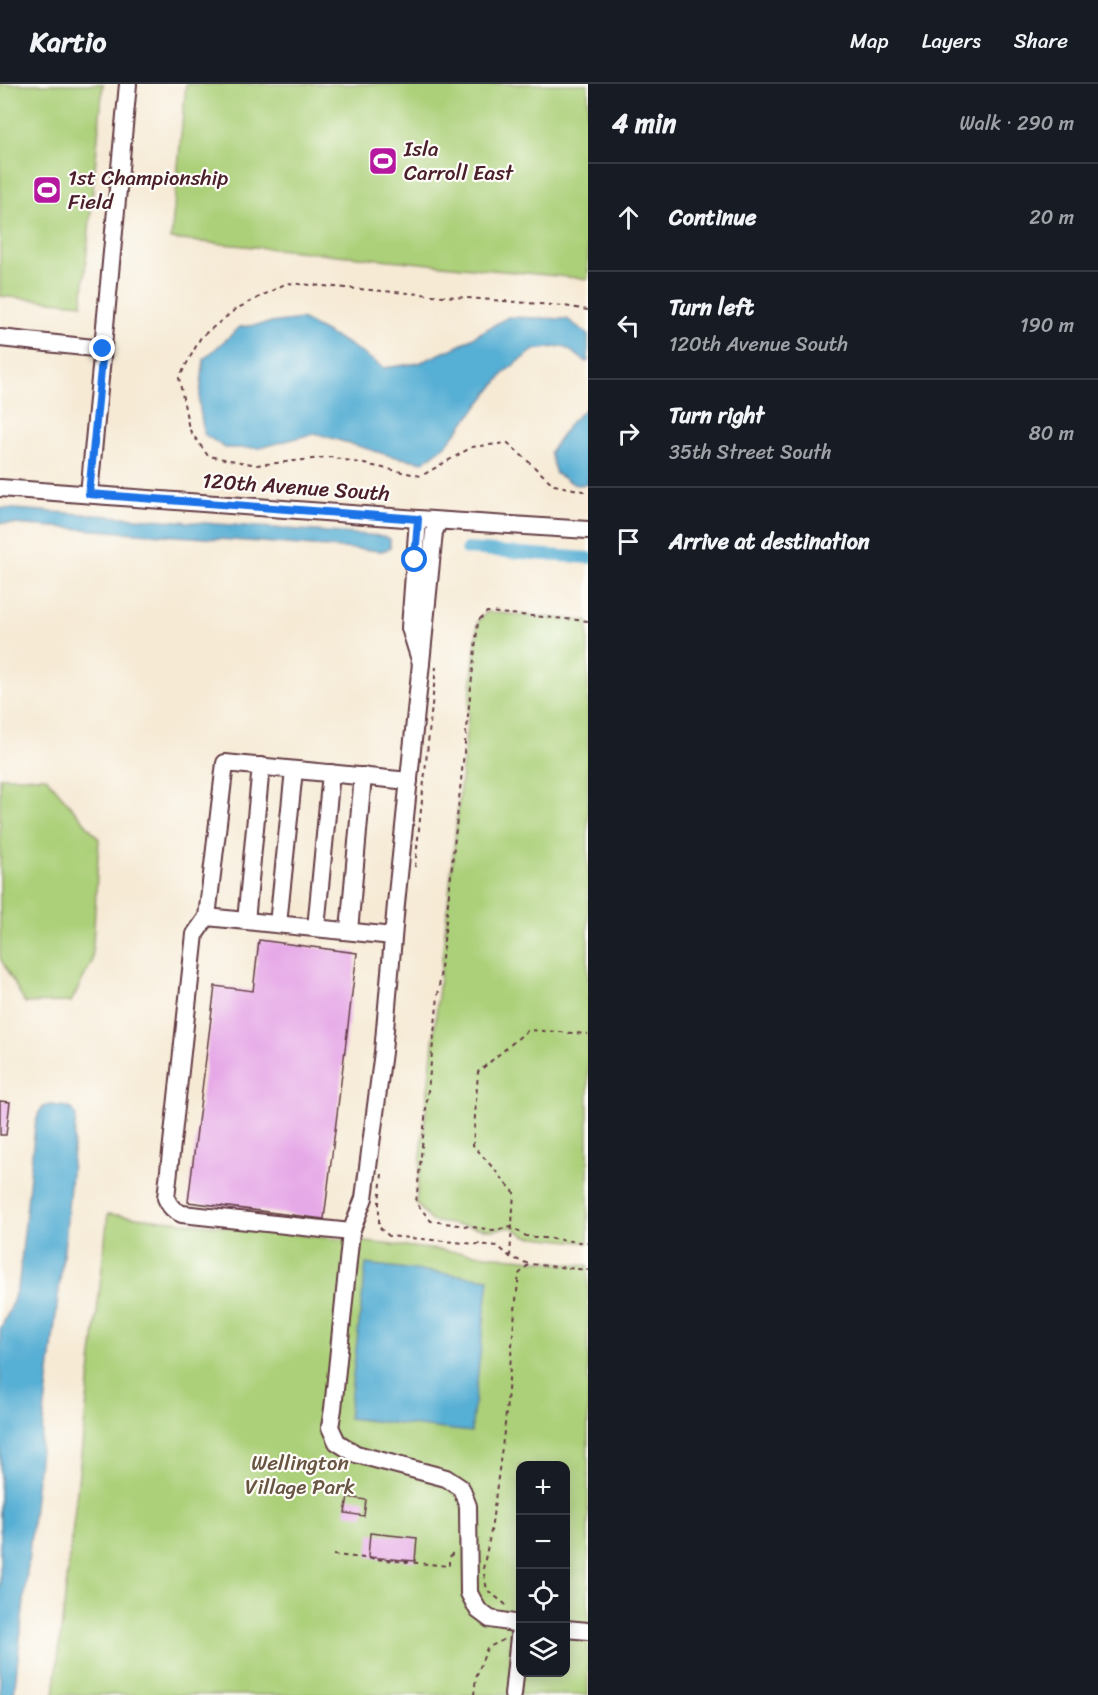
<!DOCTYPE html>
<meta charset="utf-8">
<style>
body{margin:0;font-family:Sriracha,sans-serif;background:#20242c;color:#f1f3f6}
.controls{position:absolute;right:18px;bottom:18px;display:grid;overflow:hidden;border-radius:12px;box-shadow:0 3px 15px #0003}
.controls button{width:54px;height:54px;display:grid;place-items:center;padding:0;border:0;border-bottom:2px solid #363941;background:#171b24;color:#f1f3f6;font:30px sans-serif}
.stop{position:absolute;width:18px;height:18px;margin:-14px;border:4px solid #1a73e8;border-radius:50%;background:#fff}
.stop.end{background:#1a73e8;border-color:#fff;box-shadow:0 2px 6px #0008}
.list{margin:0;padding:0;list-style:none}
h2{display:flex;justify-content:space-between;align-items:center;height:78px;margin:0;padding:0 24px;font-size:26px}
h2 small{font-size:20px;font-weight:400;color:#9ea1a6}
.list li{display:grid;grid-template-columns:39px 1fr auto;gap:18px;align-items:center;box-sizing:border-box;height:108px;padding:0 24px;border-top:2px solid #363941}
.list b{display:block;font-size:22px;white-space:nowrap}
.list p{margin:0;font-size:20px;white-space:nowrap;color:#9ea1a6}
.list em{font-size:20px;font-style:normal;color:#9ea1a6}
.icon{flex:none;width:33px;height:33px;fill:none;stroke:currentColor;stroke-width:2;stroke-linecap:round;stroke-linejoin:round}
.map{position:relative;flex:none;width:588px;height:1611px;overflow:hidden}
header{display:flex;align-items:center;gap:36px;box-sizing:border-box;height:84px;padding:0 30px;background:#171b24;border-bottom:2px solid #363941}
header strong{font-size:28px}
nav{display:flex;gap:33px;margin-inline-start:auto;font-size:21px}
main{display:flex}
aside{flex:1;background:#171b24}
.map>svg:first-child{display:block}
.green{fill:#acd079;stroke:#7b7852;stroke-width:1.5;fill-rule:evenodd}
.water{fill:#57afd4;stroke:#506780;stroke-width:1.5}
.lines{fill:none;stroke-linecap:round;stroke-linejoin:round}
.canal{stroke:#57afd4;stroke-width:12}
.building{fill:#e6a9e7}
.minor-casing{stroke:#643d44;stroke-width:20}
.path{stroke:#643d44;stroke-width:2;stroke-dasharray:4.5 4.5;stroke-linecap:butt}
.minor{stroke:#fff;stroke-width:16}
.route{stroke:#1a73e8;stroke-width:8}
.labels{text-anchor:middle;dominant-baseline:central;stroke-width:4.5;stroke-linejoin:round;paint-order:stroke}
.poi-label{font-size:21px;fill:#4a1f2b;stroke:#fdfcf7;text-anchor:start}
.street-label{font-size:21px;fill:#4a1f2b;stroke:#fdfcf7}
.park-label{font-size:21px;fill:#675442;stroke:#fdfcf7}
</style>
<header>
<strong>Kartio</strong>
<nav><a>Map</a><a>Layers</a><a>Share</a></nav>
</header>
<main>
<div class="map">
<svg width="588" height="1611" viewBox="0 0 588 1611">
<rect width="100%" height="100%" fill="#fdfcf7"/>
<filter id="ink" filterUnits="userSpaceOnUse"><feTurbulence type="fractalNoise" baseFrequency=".0167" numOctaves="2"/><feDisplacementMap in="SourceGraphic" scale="12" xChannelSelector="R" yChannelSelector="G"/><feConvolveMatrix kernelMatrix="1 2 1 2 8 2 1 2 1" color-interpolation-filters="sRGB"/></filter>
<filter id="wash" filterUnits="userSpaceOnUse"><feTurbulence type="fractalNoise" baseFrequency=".008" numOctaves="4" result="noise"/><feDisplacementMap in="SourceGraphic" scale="24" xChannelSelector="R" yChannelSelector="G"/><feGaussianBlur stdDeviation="1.35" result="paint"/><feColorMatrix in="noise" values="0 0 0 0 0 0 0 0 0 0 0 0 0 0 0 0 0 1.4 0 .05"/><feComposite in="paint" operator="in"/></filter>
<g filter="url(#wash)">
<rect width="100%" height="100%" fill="#f6ead5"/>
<!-- green -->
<g class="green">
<path d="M0,0H103L82,220L0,212Z"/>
<path d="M186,0H588V195L171,155Z"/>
<path d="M487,528L588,537V1159L526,1152L512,1143L493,1146L431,1137L416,1119L478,537Z"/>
<path d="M0,693H46L99,755L92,878L71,918L25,919L0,874Z"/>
<path d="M108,1130L588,1182V1611H54ZM520,1382H566V1588H520Z"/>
</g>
<!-- water -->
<g class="water">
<path d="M508,233L567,235L585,248L588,252V277L587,278L563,262L534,266L506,287L446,361L423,378L391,372L315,349L260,364H225L204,350L199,319L204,275L240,243L301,235L348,260L384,284L419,279L458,262Z"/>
<path d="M588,322V400L576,401L556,390L550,368L570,339Z"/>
<path d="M0,424L382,452L390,455V464L382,467L0,439Z"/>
<path d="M50,1021L68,1023L73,1026L76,1032L75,1044L66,1147L41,1356L14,1611H0V1246L11,1223L19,1197L35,1042L39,1028L43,1023Z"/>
<path d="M366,1180L489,1195L471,1348L348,1334Z"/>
</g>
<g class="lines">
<!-- canal -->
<path class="canal" d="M467,465L588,474"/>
</g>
<g id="blocks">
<!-- building -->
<g class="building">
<path d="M259,856L357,869L324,1135L188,1118L215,902L253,907Z"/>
<path d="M0,1017L10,1018L6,1051H0Z"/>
<path d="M348,1413L366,1416L364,1432L345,1429Z"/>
<path d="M370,1449L417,1454L415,1477L368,1473Z"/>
</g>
</g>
</g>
<g filter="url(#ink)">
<use href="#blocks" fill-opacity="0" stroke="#643d44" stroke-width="1.5"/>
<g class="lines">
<!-- minor casing -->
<g class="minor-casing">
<g id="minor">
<path d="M0,254L103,265"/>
<path d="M0,404L418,435L588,446"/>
<path d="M89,410L128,0"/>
<path d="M418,435L410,544L421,579L434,448L439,437"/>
<path d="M421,579L396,820L383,968L364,1114L351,1148L333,1325L330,1343L337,1358L356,1370L446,1394L461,1404L468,1422L469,1509L478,1526L490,1535L520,1540"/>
<path d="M207,833L225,679L409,697"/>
<path d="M246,837L261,682"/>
<path d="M278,840L294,686"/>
<path d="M316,844L331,689"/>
<path d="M349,847L363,692"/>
<path d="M351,1148L182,1130C173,1126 170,1123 166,1114L195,850L207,833L393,852"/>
<path d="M566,1545L588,1547"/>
<path d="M513,1611L520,1543"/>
</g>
</g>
<!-- path -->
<g class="path">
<path d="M588,226L564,222L287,199L236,225L201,253L179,294L189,345L208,372L257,381L331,373L421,392L472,363L508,359L554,401L588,408"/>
<path d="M588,537L487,528L478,537L416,1119L431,1137L493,1146L512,1143L526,1152L588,1159"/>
<path d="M415,783L436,583"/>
<path d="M382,1090L379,1118V1143L389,1152L498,1162L510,1173L529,1180L588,1186"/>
<path d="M510,1173L514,1108L473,1061L478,988L528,946L588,950"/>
<path d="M333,1471L449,1482V1474L455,1466"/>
<path d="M483,1485L491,1447L505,1340L516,1216L519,1190L528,1181"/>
<path d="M484,1490L487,1506L505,1520L506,1523"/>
<path d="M474,1611L476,1594L487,1564L505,1555"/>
</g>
<!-- minor -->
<use href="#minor" class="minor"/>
</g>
</g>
<g class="lines" filter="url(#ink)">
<!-- route -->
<path class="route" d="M103,265L89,410L418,435L415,476"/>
</g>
<!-- icons -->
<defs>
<g id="stadium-square" transform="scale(1.5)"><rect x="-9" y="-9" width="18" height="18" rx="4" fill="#b5179e" stroke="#fdfcf7"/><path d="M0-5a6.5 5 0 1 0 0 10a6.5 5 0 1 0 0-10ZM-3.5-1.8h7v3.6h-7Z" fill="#fff"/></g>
</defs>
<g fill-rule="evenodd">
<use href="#stadium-square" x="383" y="77"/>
<use href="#stadium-square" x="47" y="106"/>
</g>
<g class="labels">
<!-- poi labels -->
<g class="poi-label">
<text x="404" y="65">Isla<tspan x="404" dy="24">Carroll East</tspan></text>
<text x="68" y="94">1st Championship<tspan x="68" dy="24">Field</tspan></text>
</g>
<!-- street labels -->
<g class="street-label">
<text transform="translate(296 403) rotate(4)">120th Avenue South</text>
</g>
<!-- park labels -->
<g class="park-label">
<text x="300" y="1379">Wellington<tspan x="300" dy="24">Village Park</tspan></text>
</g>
</g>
</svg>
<div class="controls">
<button>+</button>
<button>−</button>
<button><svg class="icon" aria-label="locate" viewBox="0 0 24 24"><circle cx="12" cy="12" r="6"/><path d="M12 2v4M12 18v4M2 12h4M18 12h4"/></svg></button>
<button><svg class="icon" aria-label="layers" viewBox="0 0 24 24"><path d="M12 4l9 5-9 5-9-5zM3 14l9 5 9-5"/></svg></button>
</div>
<div class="stop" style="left:415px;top:476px"></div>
<div class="stop end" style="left:103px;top:265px"></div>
</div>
<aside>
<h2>4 min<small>Walk · 290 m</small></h2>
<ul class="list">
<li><svg class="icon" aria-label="ahead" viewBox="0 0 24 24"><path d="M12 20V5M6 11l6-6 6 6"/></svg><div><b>Continue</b></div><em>20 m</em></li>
<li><svg class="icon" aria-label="left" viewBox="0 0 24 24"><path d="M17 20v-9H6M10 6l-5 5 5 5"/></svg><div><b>Turn left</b><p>120th Avenue South</p></div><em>190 m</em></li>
<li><svg class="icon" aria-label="right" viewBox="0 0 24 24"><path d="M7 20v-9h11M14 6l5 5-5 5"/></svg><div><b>Turn right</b><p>35th Street South</p></div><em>80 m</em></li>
<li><svg class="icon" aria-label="arrive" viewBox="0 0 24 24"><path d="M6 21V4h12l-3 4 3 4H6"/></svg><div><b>Arrive at destination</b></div></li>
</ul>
</aside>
</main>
